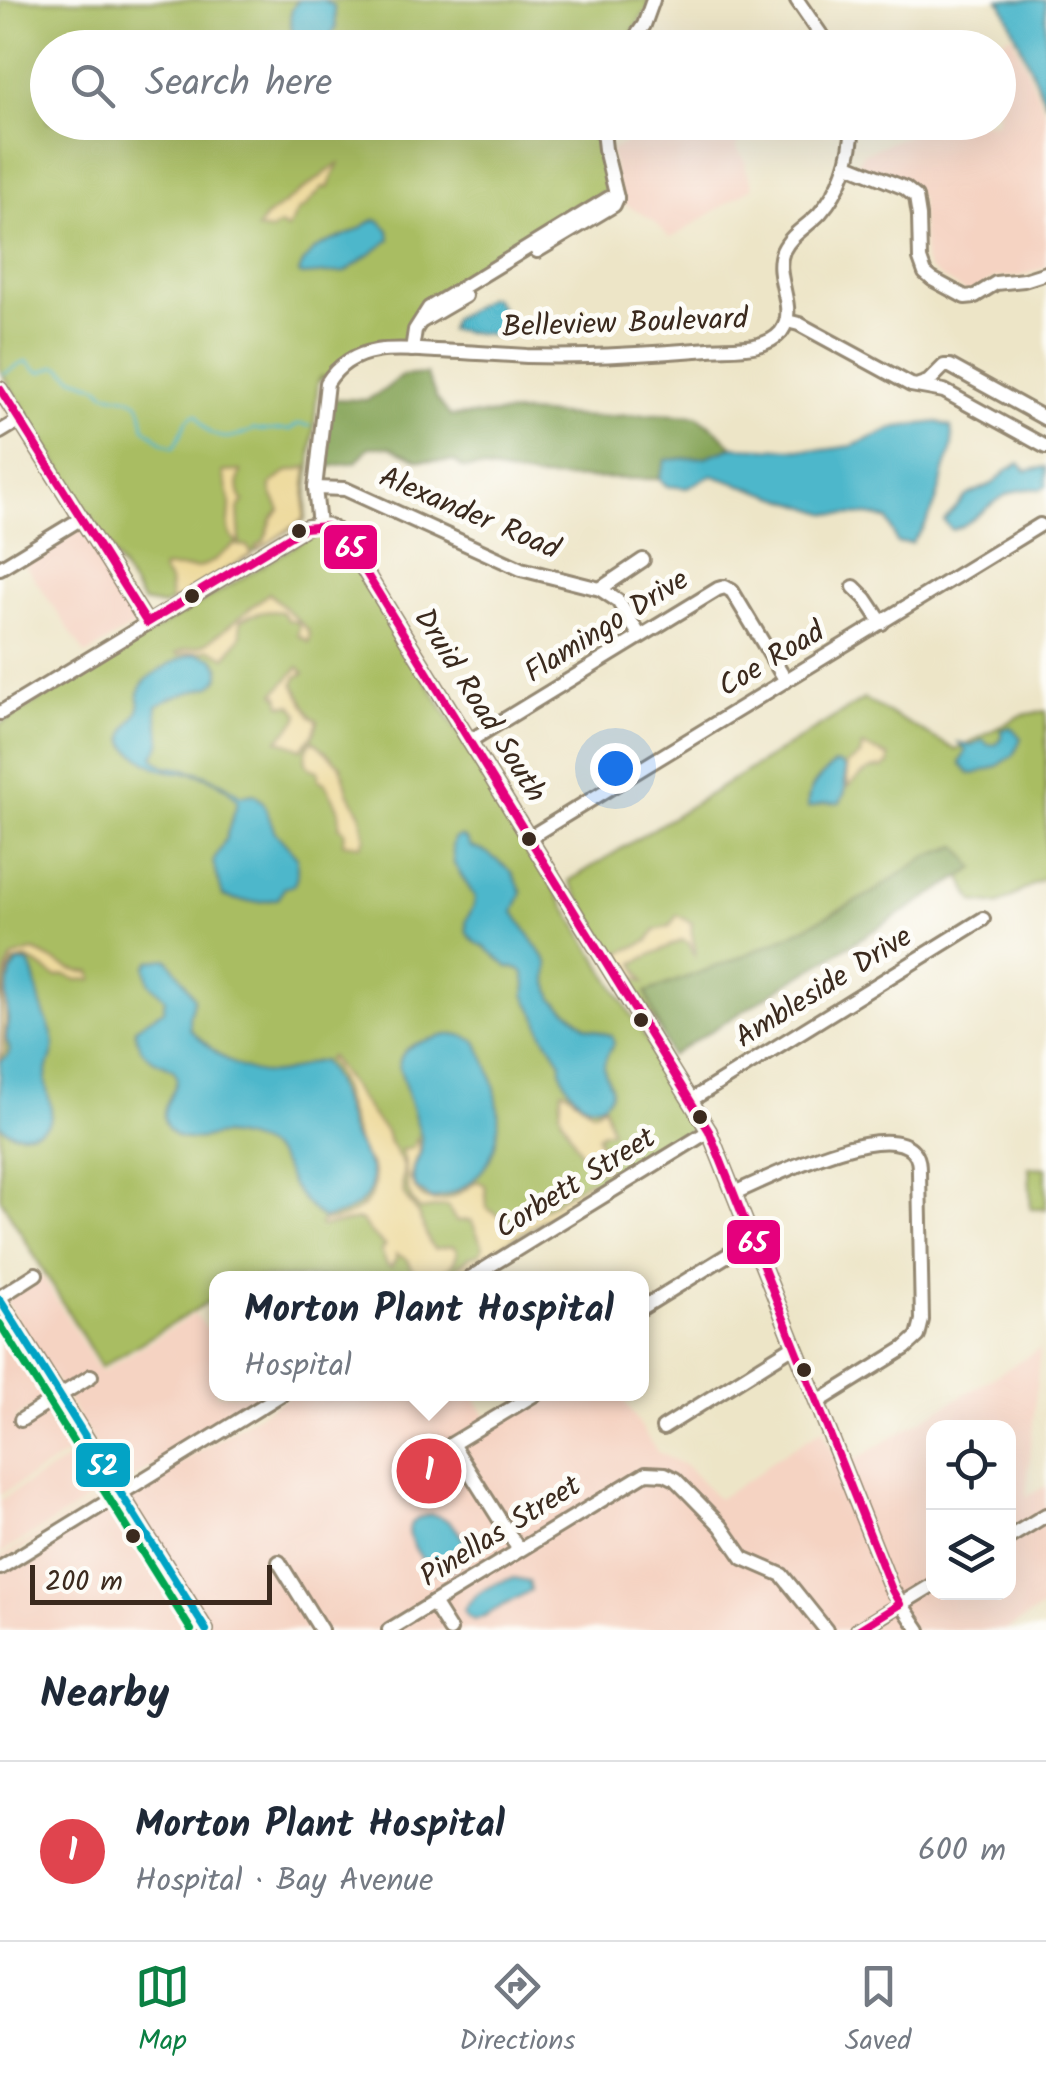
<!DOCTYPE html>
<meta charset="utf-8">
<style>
body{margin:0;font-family:Kalam,sans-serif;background:#f6f6f7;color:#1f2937}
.controls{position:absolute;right:30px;bottom:30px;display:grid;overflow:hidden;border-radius:20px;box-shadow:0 10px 40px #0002}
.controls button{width:90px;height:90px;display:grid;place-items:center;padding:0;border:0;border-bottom:2px solid #e0e1e3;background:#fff;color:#1f2937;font:50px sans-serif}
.scale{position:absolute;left:30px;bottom:25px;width:242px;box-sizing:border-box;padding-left:10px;border:5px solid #3b2a1e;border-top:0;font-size:28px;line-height:35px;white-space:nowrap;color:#3b2a1e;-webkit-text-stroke:8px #fdfcf7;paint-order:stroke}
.you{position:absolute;left:615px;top:768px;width:35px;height:35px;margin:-25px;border:8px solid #fff;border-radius:50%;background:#1a73e8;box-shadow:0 0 0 15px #1a73e833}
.badge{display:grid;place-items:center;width:65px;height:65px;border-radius:50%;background:#0b8043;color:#fff;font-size:32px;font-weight:700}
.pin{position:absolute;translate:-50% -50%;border:5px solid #fff;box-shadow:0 2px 10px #0006}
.popup{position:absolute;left:209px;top:1271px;width:440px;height:130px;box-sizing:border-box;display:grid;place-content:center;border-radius:20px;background:#fff;filter:drop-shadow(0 2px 8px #0005);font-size:32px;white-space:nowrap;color:#747a83}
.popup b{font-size:38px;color:#1f2937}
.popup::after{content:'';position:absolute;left:50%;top:100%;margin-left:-20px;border:20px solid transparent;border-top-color:#fff}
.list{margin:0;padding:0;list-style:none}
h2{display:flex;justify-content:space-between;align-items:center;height:130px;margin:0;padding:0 40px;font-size:42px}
h2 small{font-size:32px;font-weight:400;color:#747a83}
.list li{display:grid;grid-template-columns:65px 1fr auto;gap:30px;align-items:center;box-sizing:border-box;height:180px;padding:0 40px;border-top:2px solid #e0e1e3}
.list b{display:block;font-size:38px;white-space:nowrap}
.list p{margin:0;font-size:32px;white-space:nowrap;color:#747a83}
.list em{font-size:32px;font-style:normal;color:#747a83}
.icon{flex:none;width:55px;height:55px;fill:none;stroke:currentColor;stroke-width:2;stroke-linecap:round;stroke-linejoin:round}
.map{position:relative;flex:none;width:1046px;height:1630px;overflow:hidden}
.search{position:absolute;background:#fff;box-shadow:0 10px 40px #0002;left:30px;right:30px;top:30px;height:110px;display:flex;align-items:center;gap:25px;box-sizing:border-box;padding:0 35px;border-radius:55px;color:#747a83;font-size:38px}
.sheet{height:310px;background:#fff}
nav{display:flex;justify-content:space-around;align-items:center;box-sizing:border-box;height:140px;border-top:2px solid #e0e1e3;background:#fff;font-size:28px;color:#747a83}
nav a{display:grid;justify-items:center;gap:5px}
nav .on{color:#0b8043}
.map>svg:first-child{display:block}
.built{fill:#f5d3c2;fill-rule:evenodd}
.green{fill:#a9bd62;stroke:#727440;stroke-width:2.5}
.forest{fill:#86a458;stroke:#60673b;stroke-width:2.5}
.sand{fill:#eeda9e;stroke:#94825e;stroke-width:2.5}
.water{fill:#4db7cb;stroke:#447074;stroke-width:2.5}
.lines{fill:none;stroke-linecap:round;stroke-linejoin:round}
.stream{stroke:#4db7cb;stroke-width:2.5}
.minor-casing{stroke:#948872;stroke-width:18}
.minor{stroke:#fff;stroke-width:12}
.bus-1-casing{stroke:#fdfcf7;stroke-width:15}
.bus-2-casing{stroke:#fdfcf7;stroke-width:15}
.bus-3-casing{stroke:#fdfcf7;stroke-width:15}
.bus-1{stroke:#e5007d;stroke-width:8}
.bus-2{stroke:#03a3c5;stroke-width:8}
.bus-3{stroke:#00a651;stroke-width:8}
.bus-dot{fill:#3b2a1e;stroke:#fdfcf7;stroke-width:4}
.labels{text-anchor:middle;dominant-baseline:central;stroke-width:10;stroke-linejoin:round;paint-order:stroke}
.street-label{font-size:30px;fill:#3b2a1e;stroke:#fdfcf7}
.line-badge{stroke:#fdfcf7;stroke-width:4}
.badge-label{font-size:28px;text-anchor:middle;font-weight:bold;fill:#fff}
</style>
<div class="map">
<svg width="1046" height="1630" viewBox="0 0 1046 1630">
<rect width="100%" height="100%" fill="#fdfcf7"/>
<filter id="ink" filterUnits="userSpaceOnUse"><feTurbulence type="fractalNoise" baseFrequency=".01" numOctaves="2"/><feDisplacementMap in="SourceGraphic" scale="20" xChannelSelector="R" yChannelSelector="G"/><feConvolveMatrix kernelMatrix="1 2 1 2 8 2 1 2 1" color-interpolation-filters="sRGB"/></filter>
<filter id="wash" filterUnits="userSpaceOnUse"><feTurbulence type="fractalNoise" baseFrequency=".0048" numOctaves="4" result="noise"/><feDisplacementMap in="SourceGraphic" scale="40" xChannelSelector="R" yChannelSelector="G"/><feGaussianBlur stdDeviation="2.25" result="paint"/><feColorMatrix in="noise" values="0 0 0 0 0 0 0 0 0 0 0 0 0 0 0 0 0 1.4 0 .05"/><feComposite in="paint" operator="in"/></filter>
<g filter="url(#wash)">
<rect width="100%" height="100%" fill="#ede5c7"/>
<!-- built -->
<g class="built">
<path d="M1012,35L1046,113V267L1023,276L995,278L974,291L965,292L929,270L924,258L920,197L858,164L862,154L936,123L998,122V48L988,47Z"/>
<path d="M686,122H756L752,131L738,140L736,147L746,162L745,166L753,187L675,236L669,237L654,221L621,202L610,151L649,129Z"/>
<path d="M80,525L138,623L86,655L22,560Z"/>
<path d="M42,1276L98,1369L103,1371L195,1314L216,1339V1394H263L264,1396L210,1425L160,1462L121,1486L5,1300Z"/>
<path d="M0,1308L54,1394L15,1418L19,1425L59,1402L114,1491L0,1563V1558L107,1493L108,1488L84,1449L79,1447L0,1495Z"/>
<path d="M1040,1349L1026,1496L1046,1486V1605L1007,1630H0V1574L292,1394H472L493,1425L544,1394H620L657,1452L686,1466L718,1499L759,1473L770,1462L823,1429L840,1469ZM934,1428H1008V1592H934Z"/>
<path d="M81,1451L105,1490L0,1554V1500Z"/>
</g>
<!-- green -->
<g class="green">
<path d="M0,0H649L648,8L623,47L48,48V122L600,123L609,189L432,301L408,345L376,346L322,380L323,375L318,381L305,520L164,606L143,602L0,371Z"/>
<path d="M320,531L339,539L699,1125L450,1278H216V1314L208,1302L101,1367L0,1198V724Z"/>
<path d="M864,699L956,750L1022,715L1046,711V877L998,905L974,902L958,873L672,1051L569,881Z"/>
<path d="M1029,1167L1046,1168V1209H1031Z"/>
</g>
<!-- forest -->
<g class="forest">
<path d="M426,374L437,399L450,416L524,413L594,417L655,414L697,416L720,433L733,447L705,457L666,460L659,479L535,478L479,468H462L456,462L418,460L390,447H369L356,462L322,468L330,399L367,400L384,390L402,376Z"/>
<path d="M958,846L975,868L670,1056L646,992L731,961L784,938L872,893L926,857Z"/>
</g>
<!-- sand -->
<g class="sand">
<path d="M339,163L328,188L323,187L305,207L298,211L289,227L287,229L280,225L271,231L257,229L265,218Z"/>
<path d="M307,467L304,519L257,551L256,547L264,541L272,519L280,510L271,492V484L287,472Z"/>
<path d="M241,471C237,481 237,494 244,502L238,509L240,542H237C223,532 231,520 230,504C229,494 225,482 223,472Z"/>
<path d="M234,545L247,546L252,554L171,603L169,581L162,571L163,568H198L212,562Z"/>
<path d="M269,593L308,630L310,636L309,642L298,635L299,623L288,620L282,612C269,610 251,613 240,621L241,636L226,657L210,649L178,655L176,653C186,647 197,649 206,643C229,628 248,609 269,593Z"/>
<path d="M299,667L304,673L297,677L294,684L311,716L318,721L314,733L302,749L278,740L297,720L299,714L292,705H281L279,696L275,693Z"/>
<path d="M313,740L341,766L348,792L360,812L365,837L361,845L343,843L345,832L339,826C343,809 332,798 325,783L318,780V771C300,768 304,750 313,740Z"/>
<path d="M862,746L889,756V764L883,768C870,766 858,777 848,787L846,765L860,756Z"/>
<path d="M677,915L692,923C689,935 697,945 695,956L689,943L682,940L634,963L644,982L632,976L625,975L613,956L648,941L656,930L670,926Z"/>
<path d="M34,951C56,959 66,973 91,972L93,979L78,980L65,975L56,977C45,970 37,963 25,959L13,963C0,991 6,992 6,1020C6,1032 2,1039 5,1052L0,1058C0,1032 0,979 11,960C17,954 26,953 34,951Z"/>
<path d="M330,1057L374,1118L386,1131L388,1139L404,1166L402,1183L404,1195L418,1214L430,1244L434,1249L453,1246L457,1251C455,1274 433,1276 415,1274L408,1260L396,1254V1259L391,1267L387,1265L381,1251L385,1246L369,1232L362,1221L357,1220L321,1227V1222C349,1221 383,1202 372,1168C369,1161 363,1155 360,1148C356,1138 353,1128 350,1118C343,1098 341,1076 327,1060Z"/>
<path d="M562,1090H565L593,1112L604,1105L611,1130L601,1133L598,1136L609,1171L590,1170L562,1118L560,1111Z"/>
<path d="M417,1137L419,1152L410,1177C423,1217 453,1199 477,1181L485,1185L487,1208C496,1214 507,1222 517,1221C532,1219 574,1189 589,1180L599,1185L451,1277L436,1278L452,1271L471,1256L479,1254L483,1247L471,1220L456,1221L447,1206L420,1210C399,1190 411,1173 401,1150L412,1148Z"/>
</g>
<!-- water -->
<g class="water">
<path d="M299,0H323L334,6L336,27L326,47H299C291,31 284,14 299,0Z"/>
<path d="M999,0H1046V104L1003,5Z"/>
<path d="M374,220H379L389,230L390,240L345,272L302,275L299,273C309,241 337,242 359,229C364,226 369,222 374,220Z"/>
<path d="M489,297L493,298L500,307L511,334L509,337L449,330L452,320Z"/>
<path d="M938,422L951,427C955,454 948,453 943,475C938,502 929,523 912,543H897L888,520C867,511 849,517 826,513L711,475L687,488L667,486L659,479L666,460L705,457L733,447L824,450L852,446L897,427Z"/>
<path d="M1020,463L1026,471L1046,467V486L1041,489C995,485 988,518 952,530L944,521L966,496L994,483L1007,470Z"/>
<path d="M196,653L213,658L219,666L220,674L217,681L211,686L171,698L157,706C154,728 170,736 153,756C162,770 174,766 189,770C207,774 227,784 240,796L254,794L263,802L275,832L297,857V876L294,885L284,888L279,898C261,904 241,902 223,896L213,862L225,840L238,801C227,786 211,777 193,773C183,771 171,773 161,769C152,766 127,751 125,742C121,728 137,720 139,707C140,702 138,697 139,691C142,676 182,657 196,653Z"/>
<path d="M1011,727L1021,738L1014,755L996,767L974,774L969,773L960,763L966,751L959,743L971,746L983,740L988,745L997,744L1002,738L1001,730Z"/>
<path d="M834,764H840L845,768V792L840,803H825L808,808C806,788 820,777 834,764Z"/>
<path d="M459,836L465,838L471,847L486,852L502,864L512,872L522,892L514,912L548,963L547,979L553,999L587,1027L612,1036L614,1044C610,1051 604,1058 604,1066C603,1076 615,1086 610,1095C593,1125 558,1085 561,1062L542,1032L537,1017L525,995L526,984L524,973L520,969L508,967L485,947L475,942L467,933L466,921L474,905L475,897L454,864L452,846L454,839Z"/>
<path d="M167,959C174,964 188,988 194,998L189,1017L190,1029C214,1053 246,1080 283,1072C300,1069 302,1062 322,1061C339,1082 343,1109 352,1134C357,1146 366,1157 370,1169C379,1200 348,1214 323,1219C310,1209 301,1199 292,1185C287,1175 282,1160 273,1152C262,1142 238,1136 223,1135C206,1135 185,1146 171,1132C148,1107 189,1087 173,1070C170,1068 162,1064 159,1063C143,1056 136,1045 135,1028L163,1010L165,999L149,982L146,967L150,961Z"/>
<path d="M18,962L29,963C38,978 36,993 42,1008C46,1021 54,1032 54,1046C53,1058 44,1071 46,1084C49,1106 63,1126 28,1133C17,1135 8,1133 0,1125V1062L8,1055L10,1050L6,1039L8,1020L6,996L11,973Z"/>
<path d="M447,1035H461L476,1041C510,1100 513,1182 432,1199L417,1189L413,1181L414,1168L421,1151V1136L399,1066C400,1042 427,1041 447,1035Z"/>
<path d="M430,1514C451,1517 462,1533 469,1552C464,1560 449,1575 437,1572C426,1570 405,1537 410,1526C414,1519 423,1516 430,1514Z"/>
<path d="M514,1578L529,1581L531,1590L482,1617L474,1620L465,1614L464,1609C477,1591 493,1583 514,1578Z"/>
</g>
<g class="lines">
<!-- stream -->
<path class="stream" d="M4,374L26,361L36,370L42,372L56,366L62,368L74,378L98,386L105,393L130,398L138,403L142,410L144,427L162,442L173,448C183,438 183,415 197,415C200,420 202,425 206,429C218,443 240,437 254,429C267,433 277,428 290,430L298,424L310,426"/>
</g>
</g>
<g filter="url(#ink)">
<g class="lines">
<!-- minor casing -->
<g class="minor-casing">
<g id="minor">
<path d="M797,0L830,48"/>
<path d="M628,48L644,25L653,0"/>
<path d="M602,122L605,149L617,198"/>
<path d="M848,165L905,188L916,197L919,216L920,259L925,273L932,279L965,297L975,296L996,283L1024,280L1046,273"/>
<path d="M537,251L614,205L617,198"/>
<path d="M422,321L465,296"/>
<path d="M787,321L799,324L911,385L944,391L1046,447"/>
<path d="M412,350L415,330L429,308L609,198H617"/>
<path d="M919,385L928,382L944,366H950L1046,419"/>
<path d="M0,389L147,623"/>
<path d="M0,432L20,420"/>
<path d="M315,488L345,489L521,569L600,589L618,601L640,636"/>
<path d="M319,525L315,488L327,383C338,365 356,354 376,351C395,348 417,350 436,351C467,352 497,354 527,356C588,358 649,354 709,349C732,347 765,351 781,332C799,309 772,277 783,251C791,234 808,226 820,213C842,188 852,155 853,122"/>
<path d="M0,568L82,518"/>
<path d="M854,587L866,599L882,623"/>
<path d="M600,589L643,560"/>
<path d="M0,713L304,528C321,522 332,525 344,537L709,1131L892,1590L919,1630"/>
<path d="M471,740L718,589L725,587L732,591L786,681"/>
<path d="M530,837L1040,525"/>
<path d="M691,1100L983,919"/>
<path d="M734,1193C767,1179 884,1119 913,1151C919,1157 919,1165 919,1173L922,1320L918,1336L905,1348L818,1402"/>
<path d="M470,1278L709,1131"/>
<path d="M0,1297L36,1274"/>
<path d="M0,1300L206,1630"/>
<path d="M642,1308L752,1240"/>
<path d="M21,1420L91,1376"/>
<path d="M663,1428L794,1346"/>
<path d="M1008,1538L1046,1515"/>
<path d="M519,1550L452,1444L535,1394"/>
<path d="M279,1562L321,1630"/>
<path d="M0,1568L282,1394"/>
<path d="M433,1603L450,1630"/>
<path d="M389,1630L646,1473L665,1474L675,1479L721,1526L743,1558L782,1575L826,1630"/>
<path d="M858,1630L934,1584"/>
</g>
</g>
<!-- minor -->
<use href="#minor" class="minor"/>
<!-- bus-1 casing -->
<g class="bus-1-casing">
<path id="bus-1" d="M0,389L147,623L304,528L326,526L344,537L709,1131L892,1590L900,1604L858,1630"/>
</g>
<!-- bus-2 casing -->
<g class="bus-2-casing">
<path id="bus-2" d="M0,1300L206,1630"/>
</g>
<!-- bus-3 casing -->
<g class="bus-3-casing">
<path id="bus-3" d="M0,1324L191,1630"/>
</g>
<!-- bus-1 -->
<use href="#bus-1" class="bus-1"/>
<!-- bus-2 -->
<use href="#bus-2" class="bus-2"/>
<!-- bus-3 -->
<use href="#bus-3" class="bus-3"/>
</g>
</g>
<!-- markers -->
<g class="bus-dot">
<circle cx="299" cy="531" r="9"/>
<circle cx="192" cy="596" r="9"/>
<circle cx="529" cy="839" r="9"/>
<circle cx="641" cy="1020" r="9"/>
<circle cx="700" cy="1117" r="9"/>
<circle cx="804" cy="1370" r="9"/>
<circle cx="133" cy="1536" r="9"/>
</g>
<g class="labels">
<!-- street labels -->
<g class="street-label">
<text transform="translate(625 324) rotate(-2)">Belleview Boulevard</text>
<text transform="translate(469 514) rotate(23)">Alexander Road</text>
<text transform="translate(607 627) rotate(-32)">Flamingo Drive</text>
<text transform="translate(772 660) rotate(-31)">Coe Road</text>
<text transform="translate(479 706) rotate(58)">Druid Road South</text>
<text transform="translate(824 988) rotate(-32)">Ambleside Drive</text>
<text transform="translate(576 1184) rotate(-32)">Corbett Street</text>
<text transform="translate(501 1532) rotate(-32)">Pinellas Street</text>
</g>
</g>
<g class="line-badge">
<rect x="322" y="523" width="57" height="48" rx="10" fill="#e5007d"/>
<rect x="725" y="1218" width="57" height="48" rx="10" fill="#e5007d"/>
<rect x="74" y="1441" width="58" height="48" rx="10" fill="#03a3c5"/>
</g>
<g class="badge-label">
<text x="350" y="557">65</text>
<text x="753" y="1252">65</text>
<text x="103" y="1475">52</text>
</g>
</svg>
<div class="controls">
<button><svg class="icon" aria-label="locate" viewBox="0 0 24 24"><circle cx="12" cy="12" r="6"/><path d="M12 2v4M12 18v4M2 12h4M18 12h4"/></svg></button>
<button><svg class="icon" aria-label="layers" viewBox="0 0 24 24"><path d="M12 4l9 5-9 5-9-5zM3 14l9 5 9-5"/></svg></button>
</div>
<div class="scale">200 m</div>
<div class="you"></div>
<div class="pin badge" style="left:429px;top:1471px;background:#e0444e">1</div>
<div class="popup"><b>Morton Plant Hospital</b>Hospital</div>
<div class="search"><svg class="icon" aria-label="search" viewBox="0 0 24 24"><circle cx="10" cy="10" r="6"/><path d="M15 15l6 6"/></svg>Search here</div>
</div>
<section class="sheet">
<h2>Nearby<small></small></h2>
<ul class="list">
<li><span class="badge" style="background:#e0444e">1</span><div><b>Morton Plant Hospital</b><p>Hospital · Bay Avenue</p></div><em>600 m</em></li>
</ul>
</section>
<nav>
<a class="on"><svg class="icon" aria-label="map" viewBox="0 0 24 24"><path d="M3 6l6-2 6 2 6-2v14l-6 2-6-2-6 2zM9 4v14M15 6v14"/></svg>Map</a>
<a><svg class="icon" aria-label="directions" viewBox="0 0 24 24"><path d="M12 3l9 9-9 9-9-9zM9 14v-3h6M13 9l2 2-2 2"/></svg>Directions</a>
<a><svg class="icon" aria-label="saved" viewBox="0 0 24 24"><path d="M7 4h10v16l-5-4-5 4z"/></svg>Saved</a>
</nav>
